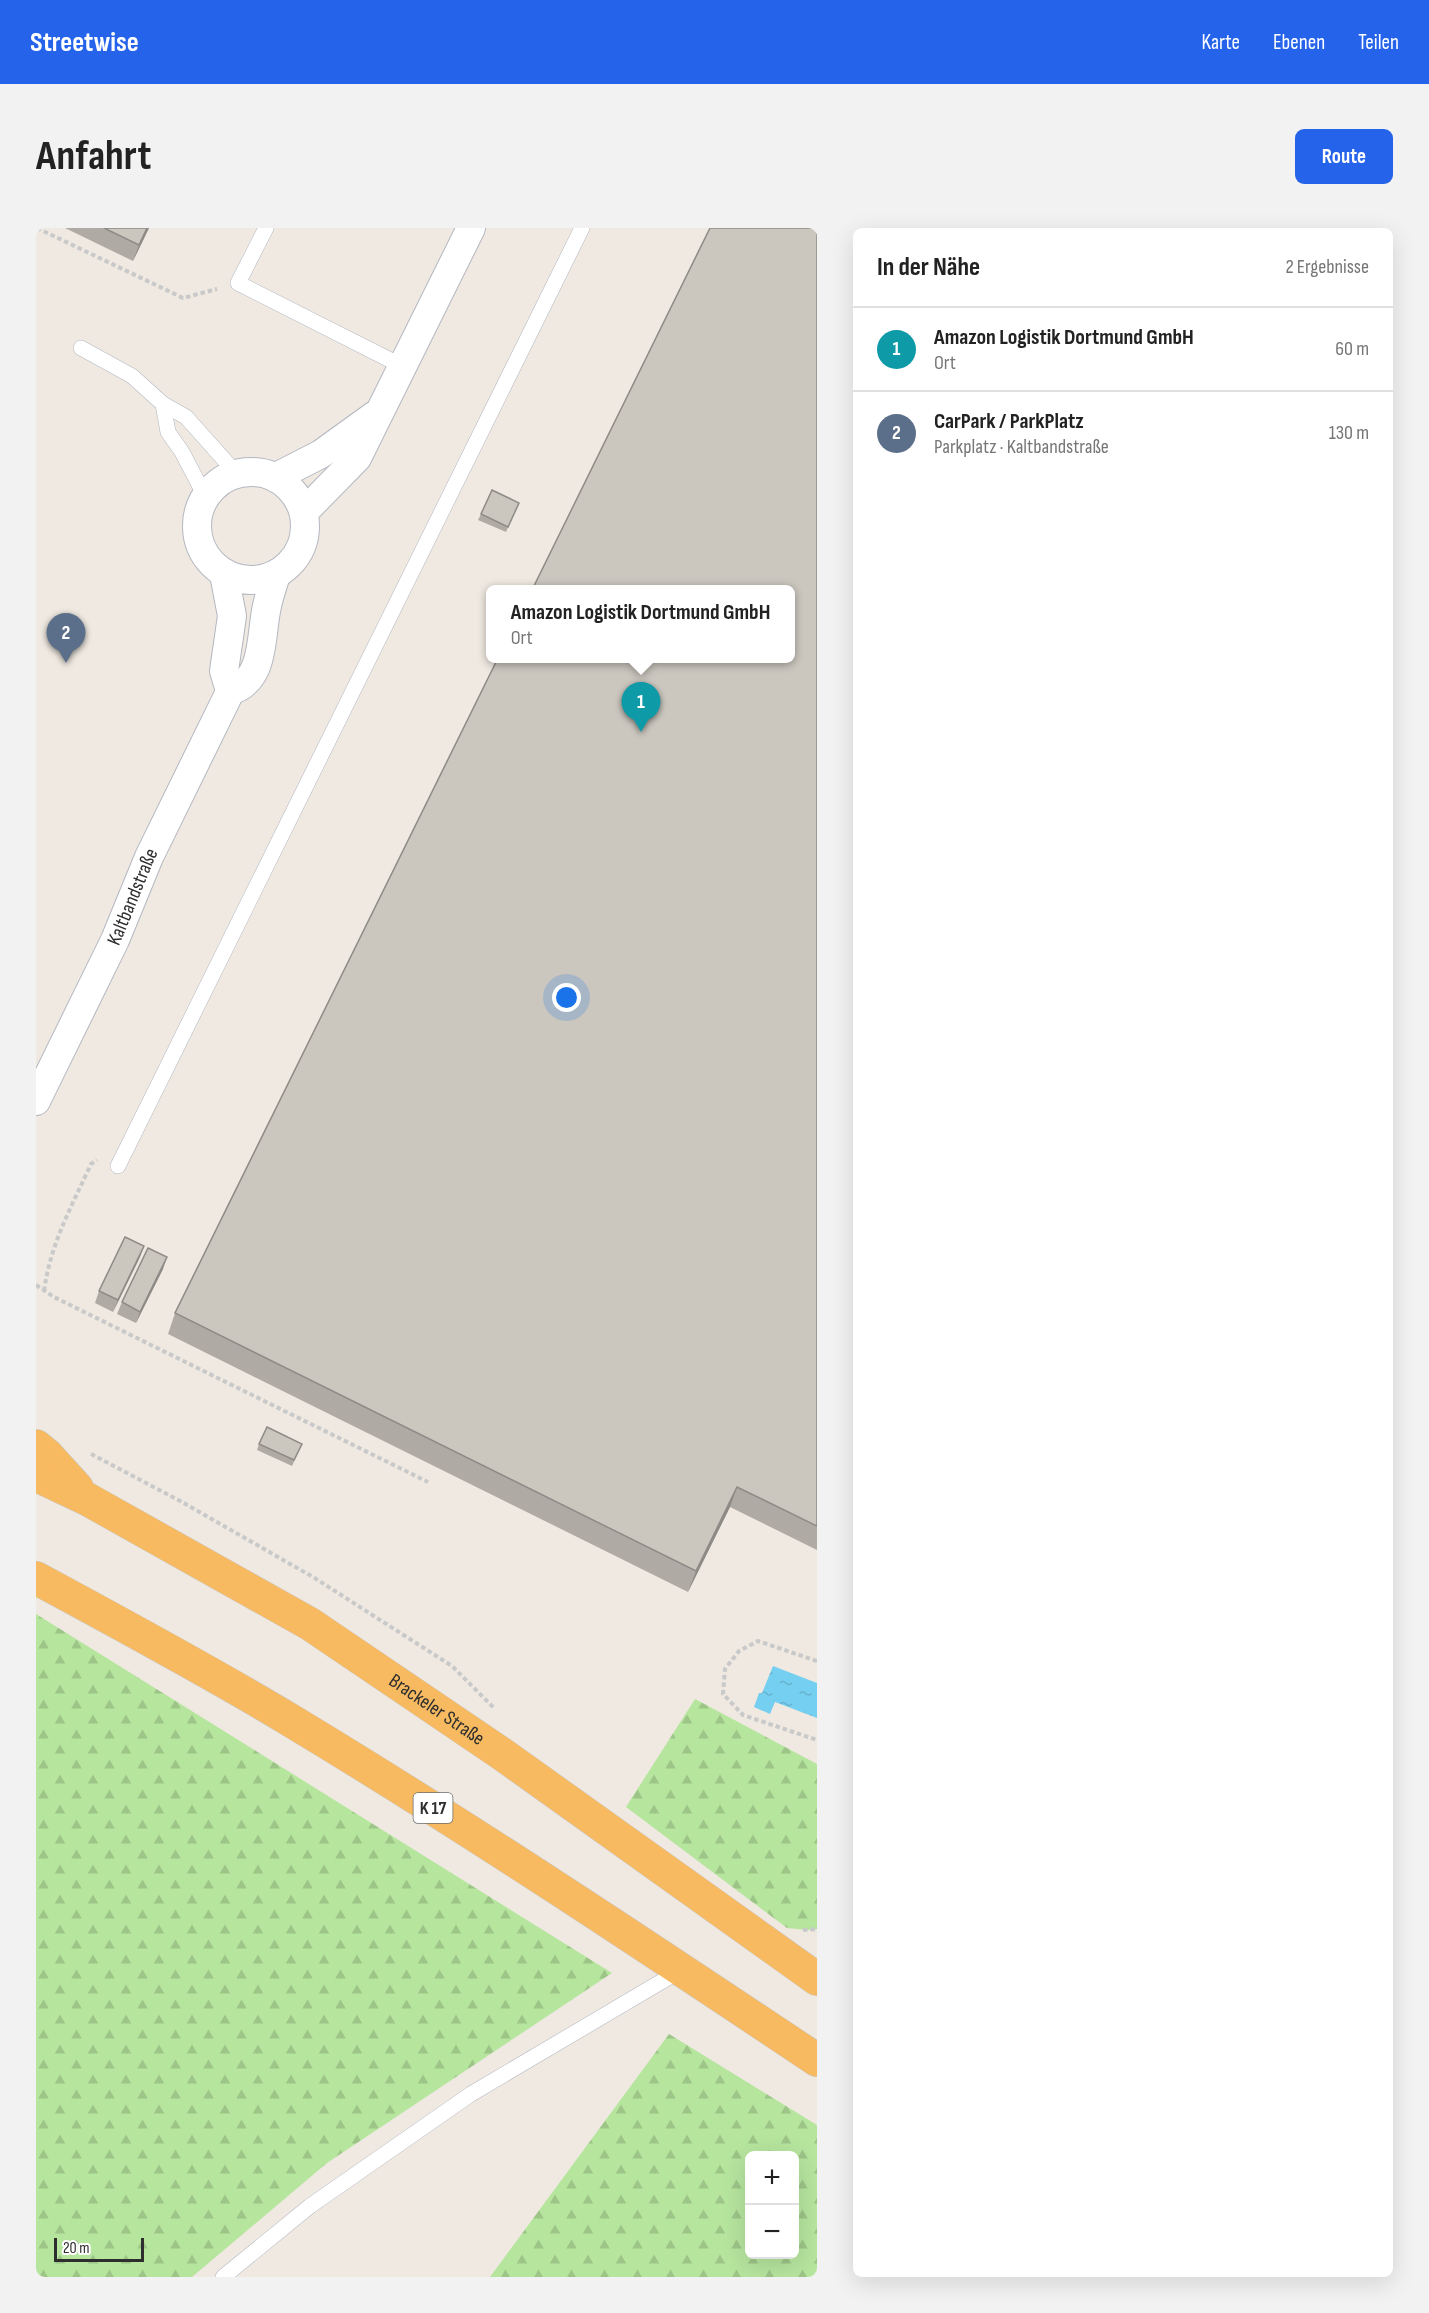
<!DOCTYPE html>
<html lang="de">
<meta charset="utf-8">
<style>
body{margin:0;font-family:"Sofia Sans Condensed",sans-serif;background:#f2f2f2;color:#222}
.controls{position:absolute;right:18px;bottom:18px;display:grid;overflow:hidden;border-radius:9px;box-shadow:0 6px 24px #0002}
.controls button{width:54px;height:54px;display:grid;place-items:center;padding:0;border:0;border-bottom:2px solid #e0e0e0;background:#fff;color:#222;font:30px sans-serif}
.scale{position:absolute;left:18px;bottom:15px;width:90px;box-sizing:border-box;padding-left:6px;border:3px solid #2e2e2e;border-top:0;font-size:16px;line-height:21px;white-space:nowrap;color:#2e2e2e;-webkit-text-stroke:4px #fff;paint-order:stroke}
.you{position:absolute;left:531px;top:770px;width:21px;height:21px;margin:-15px;border:4px solid #fff;border-radius:50%;background:#1a73e8;box-shadow:0 0 0 9px #1a73e833}
.badge{display:grid;place-items:center;width:39px;height:39px;border-radius:50%;background:#2563eb;color:#fff;font-size:20px;font-weight:700}
.pin{position:absolute;translate:-50% -50px;filter:drop-shadow(0 2px 3px #0008)}
.pin::after{content:'';position:absolute;top:32px;width:21px;height:18px;background:inherit;clip-path:polygon(0 0,100% 0,50% 100%)}
.popup{position:absolute;left:450px;top:357px;width:309px;height:78px;box-sizing:border-box;display:grid;place-content:center;border-radius:9px;background:#fff;filter:drop-shadow(0 2px 4px #0005);font-size:20px;white-space:nowrap;color:#767676}
.popup b{font-size:22px;color:#222}
.popup::after{content:'';position:absolute;left:50%;top:100%;margin-left:-12px;border:12px solid transparent;border-top-color:#fff}
.list{margin:0;padding:0;list-style:none}
h2{display:flex;justify-content:space-between;align-items:center;height:78px;margin:0;padding:0 24px;font-size:26px}
h2 small{font-size:20px;font-weight:400;color:#767676}
.list li{display:grid;grid-template-columns:39px 1fr auto;gap:18px;align-items:center;box-sizing:border-box;height:84px;padding:0 24px;border-top:2px solid #e0e0e0}
.list b{display:block;font-size:22px;white-space:nowrap}
.list p{margin:0;font-size:20px;white-space:nowrap;color:#767676}
.list em{font-size:20px;font-style:normal;color:#767676}
.map{position:relative;flex:none;width:781px;height:2049px;overflow:hidden;border-radius:9px}
header{display:flex;align-items:center;gap:36px;box-sizing:border-box;height:84px;padding:0 30px;background:#2563eb;color:#fff}
header strong{font-size:28px}
nav{display:flex;gap:33px;margin-inline-start:auto;font-size:21px}
.intro{display:flex;align-items:center;justify-content:space-between;box-sizing:border-box;height:144px;padding:0 36px}
h1{margin:0;font-size:42px}
.button{padding:15px 27px;border-radius:9px;background:#2563eb;color:#fff;font-size:21px;font-weight:700}
main{display:flex;gap:36px;padding:0 36px}
aside{flex:1;background:#fff;border-radius:9px;box-shadow:0 6px 24px #0002}
.map>svg:first-child{display:block}
.forest{fill:url(#forest-firs);fill-rule:evenodd}
.water{fill:url(#water-ripples)}
.lines{fill:none;stroke-linecap:round;stroke-linejoin:round}
.service-casing{stroke:#b4b7c1;stroke-width:16}
.minor-casing{stroke:#b4b7c1;stroke-width:30}
.trunk-casing{stroke:#c9c9c9;stroke-width:34}
.path{stroke:#c9c9c9;stroke-width:4;stroke-dasharray:4.5 3;stroke-linecap:butt}
.service{stroke:#fff;stroke-width:15}
.minor{stroke:#fff;stroke-width:28}
.trunk{stroke:#f8ba60;stroke-width:33}
.wall{fill:#afaba4}
.shaded-wall{fill:#8e8b86}
.building{fill:#cbc7bf;stroke:#8e8b86;stroke-width:1.5}
.labels{text-anchor:middle;dominant-baseline:central;stroke-width:5;stroke-linejoin:round;paint-order:stroke}
.shield{fill:#fff;stroke:#6d6d6d;stroke-width:1.5}
.shield-label{font-size:18px;font-weight:bold;fill:#2e2e2e}
.street-label{font-size:20px;fill:#2e2e2e;stroke:#fff}
</style>
<header>
<strong>Streetwise</strong>
<nav><a>Karte</a><a>Ebenen</a><a>Teilen</a></nav>
</header>
<div class="intro"><h1>Anfahrt</h1><a class="button">Route</a></div>
<main>
<div class="map">
<svg width="781" height="2049" viewBox="0 0 781 2049">
<defs>
<pattern id="forest-firs" width="22" height="20" patternUnits="userSpaceOnUse" patternTransform="scale(1.5)"><rect width="22" height="20" fill="#b6e59e"/><path d="M5 1l3.5 6h-7zM16 11l3.5 6h-7z" fill="#9dc588"/></pattern>
<pattern id="water-ripples" width="26" height="14" patternUnits="userSpaceOnUse" patternTransform="scale(1.5)"><rect width="26" height="14" fill="#75cff0"/><path d="M2 4q2-2 4 0t4 0M15 11q2-2 4 0t4 0" fill="none" stroke="#66b2ce"/></pattern>
</defs>
<rect width="100%" height="100%" fill="#efe9e1"/>
<!-- forest -->
<g class="forest">
<path d="M0,1386L576,1745L291,1935L156,2049H0Z"/>
<path d="M659,1471L781,1536V1701L771,1702L751,1700L590,1579Z"/>
<path d="M633,1806L781,1897V2049H454ZM714,1928H758V2026H714Z"/>
</g>
<!-- water -->
<path class="water" d="M737,1438L781,1455V1490L739,1474L734,1486L718,1479L723,1465H726Z"/>
<g class="lines">
<!-- service casing -->
<g class="service-casing">
<g id="service">
<path d="M230,0L202,55L366,138"/>
<path d="M45,120L96,148L127,176L150,189L200,245"/>
<path d="M127,176L132,204L146,224L169,268"/>
<path d="M82,938L546,0"/>
<path d="M187,2049L274,1978L435,1866L645,1742"/>
</g>
</g>
<!-- minor casing -->
<g class="minor-casing">
<g id="minor">
<circle cx="215" cy="298" r="54"/>
<path d="M240,249L285,226L339,187"/>
<path d="M268,284L321,230L435,0"/>
<path d="M188,346L196,388L188,443L194,463"/>
<path id="s1" d="M0,873L79,712L113,629L191,470L194,463C230,452 224,408 231,378C233,368 237,357 240,347"/>
</g>
</g>
<!-- trunk casing -->
<g class="trunk-casing">
<g id="trunk">
<path d="M0,1218L11,1227L41,1260"/>
<path id="s2" d="M0,1247L51,1271L274,1396L466,1526L781,1751"/>
<path d="M0,1350C85,1396 171,1442 254,1492C433,1600 607,1716 781,1832"/>
</g>
</g>
<!-- path -->
<g class="path">
<path d="M1,0L147,70L181,61"/>
<path d="M0,1057L18,1069L392,1254"/>
<path d="M8,1063C15,1014 35,980 55,936L61,932"/>
<path d="M55,1226L146,1274L277,1349L416,1438L458,1480"/>
<path d="M781,1433L722,1413L703,1423L689,1441L687,1466L707,1487L781,1512"/>
<path d="M767,1702L781,1701"/>
</g>
<!-- service -->
<use href="#service" class="service"/>
<!-- minor -->
<use href="#minor" class="minor"/>
<!-- trunk -->
<use href="#trunk" class="trunk"/>
</g>
<!-- wall -->
<g class="wall">
<path d="M29,0H113L97,33Z"/>
<path d="M781,0V1322L694,1279L652,1364L132,1106L139,1085Z"/>
<path d="M483,275L470,304L442,292L445,286Z"/>
<path d="M104,1029L77,1084L59,1075L63,1063Z"/>
<path d="M127,1041L100,1095L81,1086L86,1074Z"/>
<path d="M223,1216H266L256,1238L221,1222Z"/>
</g>
<!-- shaded-wall -->
<g class="shaded-wall">
<path d="M111,0H113L97,33L103,17Z"/>
<path d="M108,1018L104,1029L77,1084L82,1072Z"/>
<path d="M131,1029L127,1041L100,1095L104,1084Z"/>
<path d="M701,1259L694,1279L652,1364L660,1343Z"/>
</g>
<!-- building -->
<g class="building">
<path d="M68,0H111L103,17Z"/>
<path d="M674,0H781V1298L701,1259L660,1343L139,1085L462,430H755V362H496Z"/>
<path d="M456,262L483,275L472,299L445,286Z"/>
<path d="M89,1009L108,1018L82,1072L63,1063Z"/>
<path d="M112,1020L131,1029L104,1084L86,1074Z"/>
<path d="M231,1199L266,1216L258,1232L223,1216Z"/>
</g>
<g class="labels">
<!-- shield labels -->
<rect class="shield" x="377.5" y="1565" width="39" height="30" rx="4.5"/>
<g class="shield-label">
<text x="397" y="1580">K 17</text>
</g>
<!-- street labels -->
<g class="street-label">
<text stroke="none"><textPath href="#s1" startOffset="226">Kaltbandstraße</textPath></text>
<text stroke="none"><textPath href="#s2" startOffset="465">Brackeler Straße</textPath></text>
</g>
</g>
</svg>
<div class="controls">
<button>+</button>
<button>−</button>
</div>
<div class="scale">20 m</div>
<div class="you"></div>
<div class="pin badge" style="left:605px;top:504px;background:#0f9aa8">1</div>
<div class="popup"><b>Amazon Logistik Dortmund GmbH</b>Ort</div>
<div class="pin badge" style="left:30px;top:435px;background:#5c6f8a">2</div>
</div>
<aside>
<h2>In der Nähe<small>2 Ergebnisse</small></h2>
<ul class="list">
<li><span class="badge" style="background:#0f9aa8">1</span><div><b>Amazon Logistik Dortmund GmbH</b><p>Ort</p></div><em>60 m</em></li>
<li><span class="badge" style="background:#5c6f8a">2</span><div><b>CarPark / ParkPlatz</b><p>Parkplatz · Kaltbandstraße</p></div><em>130 m</em></li>
</ul>
</aside>
</main>
